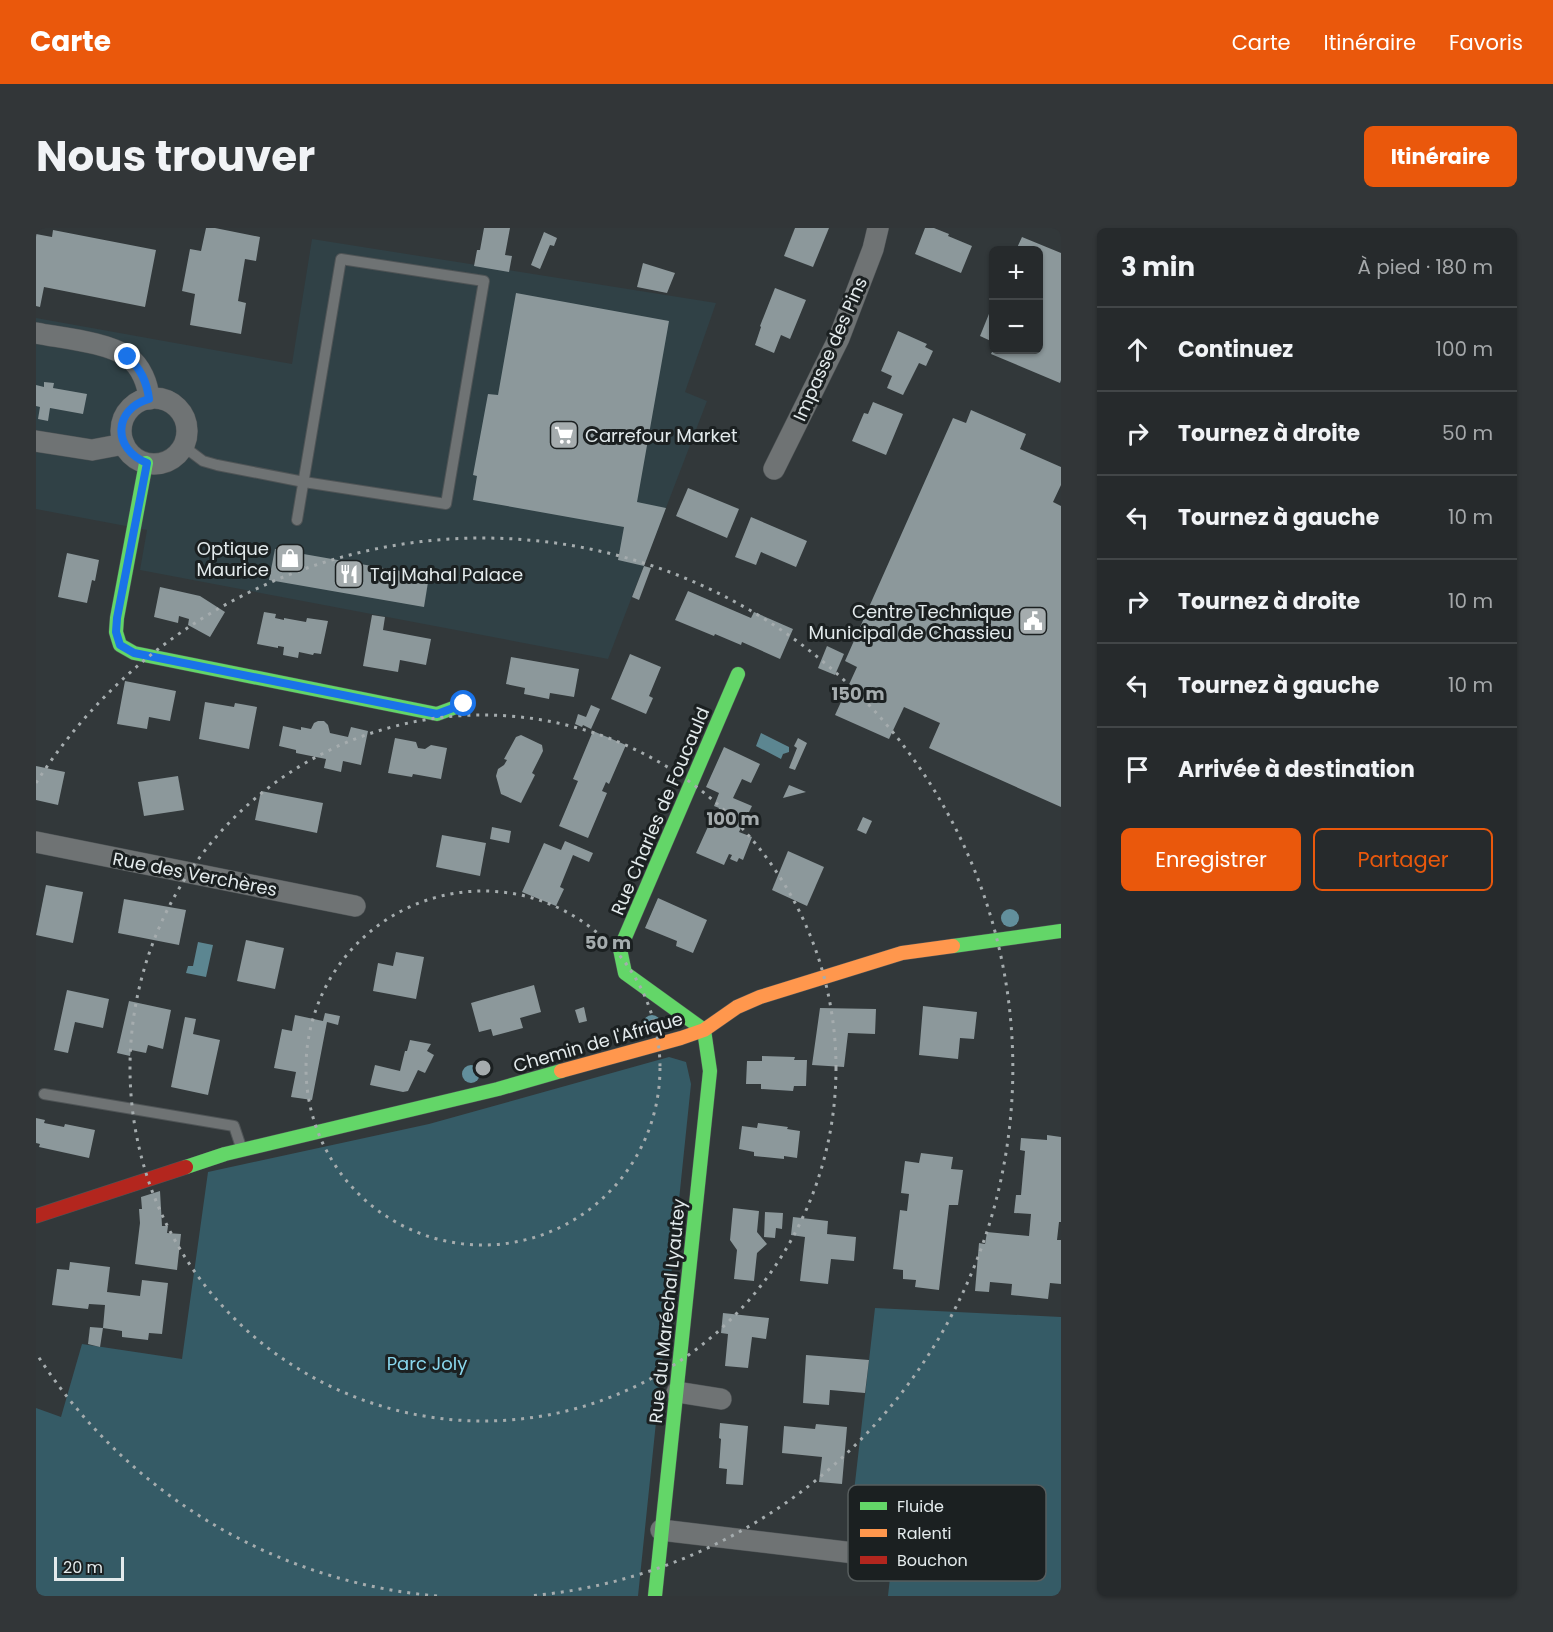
<!DOCTYPE html>
<html lang="fr">
<meta charset="utf-8">
<style>
body{margin:0;font-family:Poppins,sans-serif;background:#323638;color:#f1f3f6}
.controls{position:absolute;right:18px;top:18px;display:grid;overflow:hidden;border-radius:9px;box-shadow:0 2px 4px #0004}
.controls button{width:54px;height:54px;display:grid;place-items:center;padding:0;border:0;border-bottom:2px solid #424648;background:#262a2c;color:#f1f3f6;font:30px sans-serif}
.scale{position:absolute;left:18px;bottom:15px;width:70px;box-sizing:border-box;padding-left:6px;border:3px solid #e3eaec;border-top:0;font-size:16px;line-height:21px;white-space:nowrap;color:#e3eaec;-webkit-text-stroke:4px #1b2021;paint-order:stroke}
.stop{position:absolute;width:18px;height:18px;margin:-14px;border:4px solid #1a73e8;border-radius:50%;background:#fff}
.stop.end{background:#1a73e8;border-color:#fff;box-shadow:0 2px 6px #0008}
.list{margin:0;padding:0;list-style:none}
h2{display:flex;justify-content:space-between;align-items:center;height:78px;margin:0;padding:0 24px;font-size:26px}
h2 small{font-size:20px;font-weight:400;color:#a4a7a9}
.list li{display:grid;grid-template-columns:39px 1fr auto;gap:18px;align-items:center;box-sizing:border-box;height:84px;padding:0 24px;border-top:2px solid #424648}
.list b{display:block;font-size:22px;white-space:nowrap}
.list em{font-size:20px;font-style:normal;color:#a4a7a9}
.actions{display:flex;gap:12px;padding:18px 24px}
.actions a{flex:1;padding:14px 0;border:2px solid #ea580c;border-radius:9px;text-align:center;font-size:21px;color:#ea580c}
.actions .main{background:#ea580c;color:#fff}
.icon{flex:none;width:33px;height:33px;fill:none;stroke:currentColor;stroke-width:2;stroke-linecap:round;stroke-linejoin:round}
.map{position:relative;flex:none;width:1025px;height:1368px;overflow:hidden;border-radius:9px}
header{display:flex;align-items:center;gap:36px;box-sizing:border-box;height:84px;padding:0 30px;background:#ea580c;color:#fff}
header strong{font-size:28px}
nav{display:flex;gap:33px;margin-inline-start:auto;font-size:21px}
.intro{display:flex;align-items:center;justify-content:space-between;box-sizing:border-box;height:144px;padding:0 36px}
h1{margin:0;font-size:42px}
.button{padding:15px 27px;border-radius:9px;background:#ea580c;color:#fff;font-size:21px;font-weight:700}
main{display:flex;gap:36px;padding:0 36px}
aside{flex:1;background:#262a2c;border-radius:9px;box-shadow:0 2px 4px #0004}
.map>svg:first-child{display:block}
.built{fill:#304146}
.green{fill:#355b66}
.water{fill:#5c8691}
.building{fill:#8c989b}
.lines{fill:none;stroke-linecap:round;stroke-linejoin:round}
.lane-casing{stroke:#4f5456;stroke-width:12}
.street-casing{stroke:#4f5456;stroke-width:22}
.fast-casing{stroke:#4f5456;stroke-width:15}
.slow-casing{stroke:#4f5456;stroke-width:15}
.jam-casing{stroke:#4f5456;stroke-width:15}
.lane{stroke:#6f7374;stroke-width:10}
.street{stroke:#6f7374;stroke-width:21}
.fast{stroke:#63d668;stroke-width:14}
.slow{stroke:#ff974d;stroke-width:14}
.jam{stroke:#b3261e;stroke-width:14}
.tree{fill:#628f9c}
.route{stroke:#1a73e8;stroke-width:8}
.ring{fill:none;stroke:#a5acae;stroke-width:3;stroke-dasharray:3 6}
.labels{text-anchor:middle;dominant-baseline:central;stroke-width:6;stroke-linejoin:round;paint-order:stroke}
.street-label{font-size:18px;fill:#e3eaec;stroke:#1b2021}
.poi-label{font-size:18px;fill:#e3eaec;stroke:#1b2021;text-anchor:start}
.park-label{font-size:18px;fill:#89d7ed;stroke:#1b2021}
.key{fill:#1b2021;stroke:#575d5e;stroke-width:1.5}
.key-label{font-size:16px;fill:#e3eaec}
.centre{fill:#a5acae;stroke:#1b2021;stroke-width:3}
.ring-label{font-size:18px;text-anchor:middle;font-weight:bold;fill:#a5acae;stroke:#1b2021;stroke-width:6;stroke-linejoin:round;paint-order:stroke}
</style>
<header>
<strong>Carte</strong>
<nav><a>Carte</a><a>Itinéraire</a><a>Favoris</a></nav>
</header>
<div class="intro"><h1>Nous trouver</h1><a class="button">Itinéraire</a></div>
<main>
<div class="map">
<svg width="1025" height="1368" viewBox="0 0 1025 1368">
<rect width="100%" height="100%" fill="#32383a"/>
<!-- built -->
<path class="built" d="M276,11L680,75L649,164L671,173L572,431L104,342L111,302L0,281V90L256,136Z"/>
<!-- green -->
<g class="green">
<path d="M633,829L650,834L655,856L602,1368H0V1180L25,1189L46,1116L146,1131L172,944L393,896Z"/>
<path d="M839,1080L1025,1089V1368H852L861,1285L816,1281Z"/>
</g>
<!-- water -->
<g class="water">
<path d="M725,505L753,519V524L747,526L745,531L720,518Z"/>
<path d="M162,714L177,717L170,749L150,745L152,738H157Z"/>
</g>
<!-- building -->
<g class="building">
<path d="M170,0H179L224,9L220,33L209,31L202,73L210,75L205,106L154,97L159,66L146,63L154,21L165,23Z"/>
<path d="M448,0H474L469,27L476,28L473,44L438,38L441,22H444Z"/>
<path d="M759,0H793L777,39L748,28Z"/>
<path d="M889,0H898L913,6L912,8L936,18L925,45L879,26Z"/>
<path d="M17,2L120,22L109,79L8,59L4,79L0,78V6L16,9Z"/>
<path d="M508,4L521,10L518,18L514,17L504,41L495,37Z"/>
<path d="M986,9L1025,25V152L1024,155L955,126L957,122H1002V22H980Z"/>
<path d="M607,35L639,45L631,65L601,59Z"/>
<path d="M739,60L770,72L754,111L745,107L738,125L719,117L725,99L724,98Z"/>
<path d="M480,65L633,93L601,274L630,280L608,338L615,340L603,372L596,369L608,338L582,332L588,299L437,272L441,248L437,247L452,166L462,167Z"/>
<path d="M957,76V114L944,108Z"/>
<path d="M862,103L891,116L889,119L897,123L890,138L883,135L867,167L851,160L856,148L845,143Z"/>
<path d="M8,154L18,155L17,160L51,166L47,186L14,180L12,193L2,191L4,179L0,178V157L8,159Z"/>
<path d="M837,174L867,186L850,227L816,213L828,185L832,186Z"/>
<path d="M935,182L990,206L984,221L1025,239V257L1017,274L1025,278V579L893,520L904,495L868,479L853,511L799,487L821,439L809,433L917,190L930,195Z"/>
<path d="M652,260L703,281L691,310L640,288Z"/>
<path d="M715,289L771,313L760,339L725,324L720,337L699,329Z"/>
<path d="M239,321L393,348L388,379L233,352Z"/>
<path d="M31,325L63,332L59,353L56,352L51,375L22,369Z"/>
<path d="M124,359L164,368L189,384L174,409L152,397L153,391L143,388L142,395L118,389Z"/>
<path d="M652,363L715,390L718,384L757,401L744,431L706,414L705,417L679,406L678,408L639,392Z"/>
<path d="M228,384L240,386L239,390L248,392V390L270,394L271,390L292,393L285,426L278,425L277,427L263,424L262,430L247,427L248,419L242,418V420L221,416Z"/>
<path d="M336,387L349,389L347,402L395,411L390,437L364,432L362,444L327,438Z"/>
<path d="M791,418L808,426L799,447L782,440Z"/>
<path d="M594,426L625,439L613,468L617,470L610,486L575,471Z"/>
<path d="M475,429L543,441L538,469L514,465L513,471L488,466L489,460L470,456Z"/>
<path d="M89,453L140,463L134,493L113,489L111,501L81,496Z"/>
<path d="M169,474L198,479L199,475L221,479L213,521L163,511Z"/>
<path d="M555,477L564,481L555,501L547,497L546,499L539,496L542,486L550,489Z"/>
<path d="M282,493H288L292,497L294,505L312,509L315,499L332,503L325,537L307,533L305,544L288,540L290,531L260,525V522L243,518L247,498L265,502V499L275,501L278,495Z"/>
<path d="M557,503L590,517L573,556L570,554L566,563L571,565L552,610L523,598L542,553L537,551Z"/>
<path d="M485,507L506,517L507,523L496,545L499,547L485,575L465,566L460,548L462,541L468,537L471,532L468,531L480,509Z"/>
<path d="M359,510L380,514L382,520L389,521L395,517L411,520L405,551L377,546L376,549L352,545Z"/>
<path d="M762,510L771,515L759,542L753,540L761,520L758,518Z"/>
<path d="M688,519L724,536L715,555L706,551L697,570L716,578L703,604L716,609L707,632L703,630L701,634L694,631L696,627L693,626L688,637L660,625L675,592L677,593L683,580L678,578L683,565L670,559Z"/>
<path d="M0,538L29,544L22,577L0,572Z"/>
<path d="M142,548L148,582L108,588L102,554Z"/>
<path d="M753,557L770,564L747,570Z"/>
<path d="M225,563L287,575L281,605L219,592Z"/>
<path d="M827,589L836,593L830,606L821,602Z"/>
<path d="M456,599L475,603L473,615L454,611Z"/>
<path d="M406,607L450,615L444,648L400,639Z"/>
<path d="M529,613L557,625L553,634L537,627L524,659L528,661L520,678L486,664L508,615L525,622Z"/>
<path d="M752,623L788,639L771,678L736,662Z"/>
<path d="M10,657L47,664L37,715L0,707Z"/>
<path d="M622,670L671,692L657,725L640,718L641,713L609,700Z"/>
<path d="M88,671L150,682L143,717L82,705Z"/>
<path d="M210,712L248,720L239,761L201,753Z"/>
<path d="M360,724L388,729L380,771L337,763L342,735L357,738Z"/>
<path d="M498,757L505,784L484,790L487,800L457,808L455,801L443,804L435,775Z"/>
<path d="M31,762L73,771L67,800L39,794L32,825L18,822Z"/>
<path d="M93,773L135,782L127,821L112,817L110,825L95,822L94,828L81,825Z"/>
<path d="M887,778L941,784L938,811L924,810L922,831L883,827Z"/>
<path d="M548,779L551,793L543,795L539,782Z"/>
<path d="M784,780L840,781L839,806L812,805L808,839L776,837Z"/>
<path d="M289,785L304,788L302,797L291,794L276,872L255,869L260,844L238,840L246,801L256,803L259,787L287,793Z"/>
<path d="M149,789L160,791L157,806L184,812L172,867L135,859Z"/>
<path d="M374,812L395,816L391,823L398,827L389,845L382,842L372,863L367,864L334,857L339,837L364,843L369,823H371Z"/>
<path d="M726,828L759,829L758,832H771L770,858H758L757,863L725,861V856H710L711,833H726Z"/>
<path d="M0,890L9,892L8,895L28,899L29,896L59,902L53,930L3,919L4,916L0,915Z"/>
<path d="M722,895L752,899L751,901L764,903L761,930L748,928V931L718,928V924L703,921L706,898L721,900Z"/>
<path d="M1011,907L1025,909V994H1023L1021,1012H1025V1056L1014,1055L1012,1071L975,1067L976,1056L954,1054L953,1064L939,1063L943,1015L949,1016L951,1004L993,1008L995,986L978,985L980,967H985L989,923L984,922L985,910L1011,912Z"/>
<path d="M885,925L917,929L915,941L927,942L922,977H913L903,1062L879,1059L880,1052L867,1051V1042L857,1041L864,982L871,983L873,966L865,965L869,933L883,935Z"/>
<path d="M124,963L126,998H132L131,1005L145,1006L141,1042L99,1036L104,995L103,981H106L105,969Z"/>
<path d="M697,980L723,983L721,1004L731,1016L721,1025L718,1053L698,1051L701,1022L694,1012Z"/>
<path d="M729,984L747,985L746,1001L740,1000L739,1010L728,1009Z"/>
<path d="M757,989L792,993L791,1006L820,1009L818,1033L795,1031L792,1056L764,1053L769,1009L755,1007Z"/>
<path d="M34,1034L74,1039L71,1064L104,1068L106,1052L132,1055L126,1106L113,1105L112,1112L86,1109V1103L67,1100L69,1077L53,1076L52,1081L16,1077L21,1041L33,1042Z"/>
<path d="M687,1085L733,1090L730,1111L716,1109L712,1140L689,1138L692,1106L685,1105Z"/>
<path d="M54,1099L67,1100L64,1119L52,1116Z"/>
<path d="M770,1127L833,1132L829,1165L794,1162L793,1177L767,1175Z"/>
<path d="M684,1195L712,1198L707,1257L690,1256L691,1241L683,1240L685,1211L683,1210Z"/>
<path d="M780,1196L811,1199L806,1256L783,1254L786,1229L746,1225L748,1198L779,1201Z"/>
</g>
<g class="lines">
<!-- lane casing -->
<g class="lane-casing">
<g id="lane">
<path d="M147,218L167,233L181,237L268,254L410,276L448,53L305,31L261,292"/>
<path d="M8,866L198,898L205,919"/>
</g>
</g>
<!-- street casing -->
<g class="street-casing">
<g id="street">
<path d="M0,105C25,110 72,114 92,129C105,138 112,156 113,171"/>
<circle cx="118" cy="203" r="33"/>
<path d="M0,213L56,222L88,216"/>
<path d="M738,241L803,110L837,21L842,0"/>
<path d="M0,614L319,678"/>
<path d="M641,1164L685,1171"/>
<path d="M625,1302L885,1333"/>
</g>
</g>
<!-- fast casing -->
<g class="fast-casing">
<g id="fast">
<path d="M110,235L81,390L80,404L84,417L98,425L401,486L428,476"/>
<path d="M917,718L1025,703"/>
<path d="M668,802L589,745L584,721L702,446"/>
<path d="M150,939L189,926L462,861L525,843"/>
<path d="M619,1368L674,843L668,802"/>
</g>
</g>
<!-- slow casing -->
<g class="slow-casing">
<path id="slow" d="M525,843L645,810L668,802L701,779L724,769L866,725L917,718"/>
</g>
<!-- jam casing -->
<g class="jam-casing">
<path id="jam" d="M0,988L150,939"/>
</g>
<!-- lane -->
<use href="#lane" class="lane"/>
<!-- street -->
<use href="#street" class="street"/>
<!-- fast -->
<use href="#fast" class="fast"/>
<!-- slow -->
<use href="#slow" class="slow"/>
<!-- jam -->
<use href="#jam" class="jam"/>
</g>
<!-- trees -->
<g class="tree">
<circle cx="974" cy="690" r="9"/>
<circle cx="616" cy="796" r="9"/>
<circle cx="435" cy="846" r="9"/>
</g>
<g class="lines">
<!-- route -->
<path class="route" d="M92,129C104,140 111,154 113,171C77,181 76,221 111,235L81,390L80,404L84,417L98,425L401,486L428,476"/>
</g>
<!-- distance rings -->
<g class="ring">
<circle cx="447" cy="840" r="177"/>
<circle cx="447" cy="840" r="353"/>
<path d="M401 1368A530 530 0 0 1 0 1125M0 555A530 530 0 1 1 493 1368"/>
</g>
<!-- icons -->
<defs>
<g id="supermarket-square" transform="scale(1.5)"><rect x="-9" y="-9" width="18" height="18" rx="4" fill="#a5acae" stroke="#1b2021"/><path d="M-6-5.5h2.5l.6 2H6L4.5 2H-2.5L-4.4-4H-6ZM-1.5 3.2a1.3 1.3 0 1 0 .1 0ZM3 3.2a1.3 1.3 0 1 0 .1 0Z" fill="#fff"/></g>
<g id="shop-square" transform="scale(1.5)"><rect x="-9" y="-9" width="18" height="18" rx="4" fill="#a5acae" stroke="#1b2021"/><path d="M-5-2.5h2.3a2.7 3.5 0 0 1 5.4 0H5L5.5 6h-11ZM-1.5-2.5h3a1.5 2.3 0 0 0-3 0Z" fill="#fff"/></g>
<g id="restaurant-square" transform="scale(1.5)"><rect x="-9" y="-9" width="18" height="18" rx="4" fill="#a5acae" stroke="#1b2021"/><path d="M-5-6h1v4h1v-4h1v4h1v-4h1v5L-1.5 .5V6h-2V.5L-5-1ZM5-6V6H3V1.5H1.5Q1.5-4 5-6Z" fill="#fff"/></g>
<g id="civic-square" transform="scale(1.5)"><rect x="-9" y="-9" width="18" height="18" rx="4" fill="#a5acae" stroke="#1b2021"/><path d="M-.6-6.5H3V-4.5H.6V-3L4-1V1h2V6H-6V1h2V-1L-.6-3ZM-1.2 2.5V6h2.4V2.5Z" fill="#fff"/></g>
</defs>
<g fill-rule="evenodd">
<use href="#supermarket-square" x="528" y="207"/>
<use href="#shop-square" x="254" y="330"/>
<use href="#restaurant-square" x="313" y="346"/>
<use href="#civic-square" x="997" y="393"/>
</g>
<g class="labels">
<!-- street labels -->
<g class="street-label">
<text transform="translate(794 121) rotate(-66)">Impasse des Pins</text>
<text transform="translate(624 583) rotate(-67)">Rue Charles de Foucauld</text>
<text transform="translate(159 646) rotate(11)">Rue des Verchères</text>
<text transform="translate(562 814) rotate(-16)">Chemin de l'Afrique</text>
<text transform="translate(631 1083) rotate(-84)">Rue du Maréchal Lyautey</text>
</g>
<!-- poi labels -->
<g class="poi-label">
<text x="549" y="207">Carrefour Market</text>
<text x="233" y="320" text-anchor="end">Optique<tspan x="233" dy="21">Maurice</tspan></text>
<text x="334" y="346">Taj Mahal Palace</text>
<text x="976" y="383" text-anchor="end">Centre Technique<tspan x="976" dy="21">Municipal de Chassieu</tspan></text>
</g>
<!-- park labels -->
<g class="park-label">
<text x="391" y="1135">Parc Joly</text>
</g>
</g>
<!-- legend -->
<rect x="812" y="1257" width="198" height="96" rx="9" class="key"/>
<rect x="824" y="1274" width="27" height="8" fill="#63d668"/>
<rect x="824" y="1301" width="27" height="8" fill="#ff974d"/>
<rect x="824" y="1328" width="27" height="8" fill="#b3261e"/>
<g class="key-label">
<text x="861" y="1284">Fluide</text>
<text x="861" y="1311">Ralenti</text>
<text x="861" y="1338">Bouchon</text>
</g>
<circle cx="447" cy="840" r="9" class="centre"/>
<g class="ring-label">
<text x="822" y="472">150 m</text>
<text x="697" y="597">100 m</text>
<text x="572" y="721">50 m</text>
</g>
</svg>
<div class="controls">
<button>+</button>
<button>−</button>
</div>
<div class="scale">20 m</div>
<div class="stop" style="left:428px;top:476px"></div>
<div class="stop end" style="left:92px;top:129px"></div>
</div>
<aside>
<h2>3 min<small>À pied · 180 m</small></h2>
<ul class="list">
<li><svg class="icon" aria-label="ahead" viewBox="0 0 24 24"><path d="M12 20V5M6 11l6-6 6 6"/></svg><div><b>Continuez</b></div><em>100 m</em></li>
<li><svg class="icon" aria-label="right" viewBox="0 0 24 24"><path d="M7 20v-9h11M14 6l5 5-5 5"/></svg><div><b>Tournez à droite</b></div><em>50 m</em></li>
<li><svg class="icon" aria-label="left" viewBox="0 0 24 24"><path d="M17 20v-9H6M10 6l-5 5 5 5"/></svg><div><b>Tournez à gauche</b></div><em>10 m</em></li>
<li><svg class="icon" aria-label="right" viewBox="0 0 24 24"><path d="M7 20v-9h11M14 6l5 5-5 5"/></svg><div><b>Tournez à droite</b></div><em>10 m</em></li>
<li><svg class="icon" aria-label="left" viewBox="0 0 24 24"><path d="M17 20v-9H6M10 6l-5 5 5 5"/></svg><div><b>Tournez à gauche</b></div><em>10 m</em></li>
<li><svg class="icon" aria-label="arrive" viewBox="0 0 24 24"><path d="M6 21V4h12l-3 4 3 4H6"/></svg><div><b>Arrivée à destination</b></div></li>
</ul>
<div class="actions"><a class="main">Enregistrer</a><a>Partager</a></div>
</aside>
</main>
